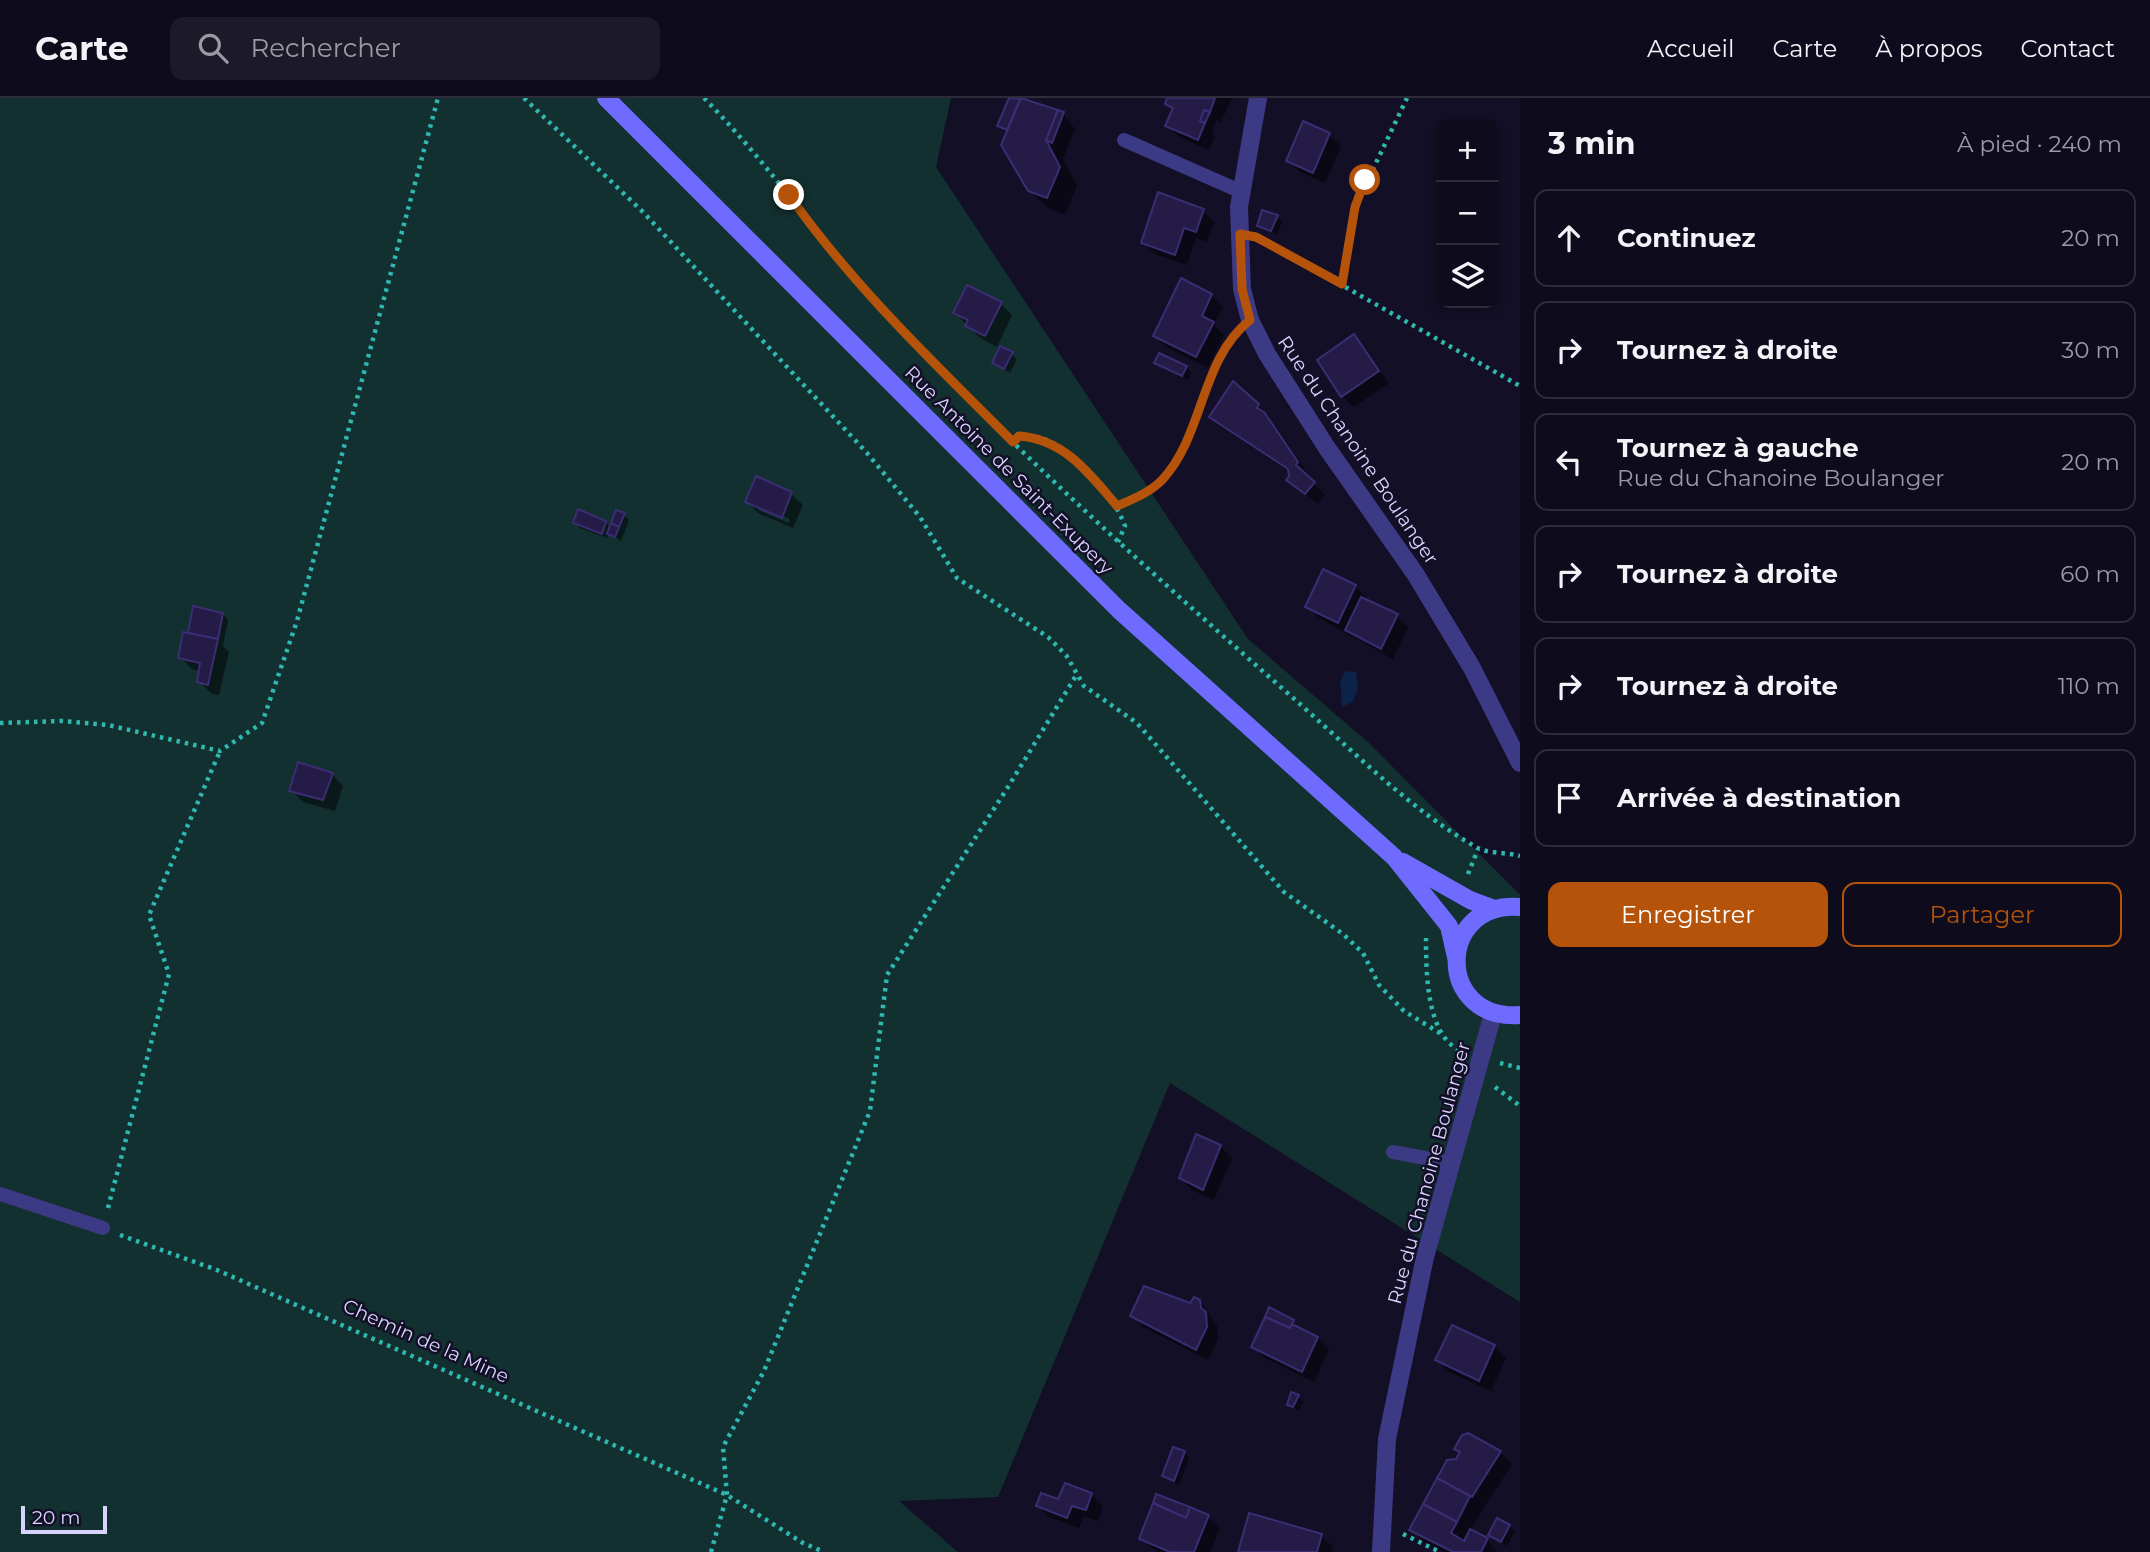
<!DOCTYPE html>
<html lang="fr">
<meta charset="utf-8">
<style>
body{margin:0;font-family:Montserrat,sans-serif;background:#1c1929;color:#f1f3f6}
.controls{position:absolute;right:21px;top:21px;display:grid;overflow:hidden;border-radius:14px;box-shadow:0 4px 10px #0003}
.controls button{width:63px;height:63px;display:grid;place-items:center;padding:0;border:0;border-bottom:2px solid #2e2b3b;background:#0e0b1c;color:#f1f3f6;font:35px sans-serif}
.scale{position:absolute;left:21px;bottom:18px;width:86px;box-sizing:border-box;padding-left:7px;border:4px solid #d9d4ff;border-top:0;font-size:19px;line-height:24px;white-space:nowrap;color:#d9d4ff;-webkit-text-stroke:5px #130f26;paint-order:stroke}
.stop{position:absolute;width:21px;height:21px;margin:-16px;border:5px solid #b45309;border-radius:50%;background:#fff}
.stop.end{background:#b45309;border-color:#fff;box-shadow:0 2px 7px #0008}
.list{margin:0;padding:0;list-style:none}
h2{display:flex;justify-content:space-between;align-items:center;height:91px;margin:0;padding:0 28px;font-size:30px}
h2 small{font-size:23px;font-weight:400;color:#9b9ba3}
.list li{display:grid;grid-template-columns:46px 1fr auto;gap:21px;align-items:center;box-sizing:border-box;height:98px;margin:0 14px 14px;padding:0 14px;border:2px solid #2e2b3b;border-radius:14px}
.list b{display:block;font-size:26px;white-space:nowrap}
.list p{margin:0;font-size:23px;white-space:nowrap;color:#9b9ba3}
.list em{font-size:23px;font-style:normal;color:#9b9ba3}
.actions{display:flex;gap:14px;padding:21px 28px}
.actions a{flex:1;padding:16px 0;border:2px solid #b45309;border-radius:14px;text-align:center;font-size:24px;color:#b45309}
.actions .main{background:#b45309;color:#fff}
.icon{flex:none;width:38px;height:38px;fill:none;stroke:currentColor;stroke-width:2;stroke-linecap:round;stroke-linejoin:round}
.map{position:relative;flex:none;width:1520px;height:1454px;overflow:hidden}
header{display:flex;align-items:center;gap:42px;box-sizing:border-box;height:98px;padding:0 35px;background:#0e0b1c;border-bottom:2px solid #2e2b3b}
header strong{font-size:33px}
nav{display:flex;gap:38px;margin-inline-start:auto;font-size:24px}
.search{width:490px;height:63px;background:#1c1929;display:flex;align-items:center;gap:18px;box-sizing:border-box;padding:0 24px;border-radius:14px;color:#9b9ba3;font-size:26px}
main{display:flex}
aside{flex:1;background:#0e0b1c}
.map>svg:first-child{display:block}
.green{fill:#12302f}
.water{fill:#0c2248}
.shadow{fill:#0007;fill-rule:evenodd}
.building{fill:#241b47;stroke:#3b2d73;stroke-width:2}
.lines{fill:none;stroke-linecap:round;stroke-linejoin:round}
.path{stroke:#2fb8b0;stroke-width:4.5;stroke-dasharray:3.5 5;stroke-linecap:butt}
.lane{stroke:#3d3a85;stroke-width:14}
.street{stroke:#3d3a85;stroke-width:18}
.secondary{stroke:#6f6bff;stroke-width:18}
.route{stroke:#b45309;stroke-width:9}
.labels{text-anchor:middle;dominant-baseline:central;stroke-width:5;stroke-linejoin:round;paint-order:stroke}
.street-label{font-size:19px;fill:#d9d4ff;stroke:#130f26}
</style>
<header>
<strong>Carte</strong>
<div class="search"><svg class="icon" aria-label="search" viewBox="0 0 24 24"><circle cx="10" cy="10" r="6"/><path d="M15 15l6 6"/></svg>Rechercher</div>
<nav><a>Accueil</a><a>Carte</a><a>À propos</a><a>Contact</a></nav>
</header>
<main>
<div class="map">
<svg width="1520" height="1454" viewBox="0 0 1520 1454">
<rect width="100%" height="100%" fill="#130f26"/>
<!-- green -->
<path class="green" d="M0,0H951L936,69L1248,541L1369,645L1520,797V1204L1170,985L998,1399L899,1403L958,1454H0Z"/>
<!-- water -->
<path class="water" d="M1345,573L1356,574L1358,591L1353,604L1342,609L1340,583Z"/>
<!-- shadow -->
<g class="shadow">
<path d="M1011,0L1021,5L1023,0L1063,16L1075,31L1063,61L1077,88L1065,117L1048,110L1029,92L1008,34L999,27Z"/>
<path d="M1169,0H1232L1221,24L1216,22L1212,34L1215,38L1209,52L1179,39L1167,27L1173,13L1167,6Z"/>
<path d="M1329,37L1341,48L1325,85L1300,74L1288,62Z"/>
<path d="M1203,113L1214,124L1207,144L1196,140L1187,167L1155,156L1143,144Z"/>
<path d="M1277,118L1282,124L1277,137L1259,127Z"/>
<path d="M1211,197L1223,209L1214,227L1224,237L1208,270L1166,249L1155,238Z"/>
<path d="M1001,206L1012,217L997,249L979,239L955,215Z"/>
<path d="M1354,238L1389,285L1354,309L1342,298Z"/>
<path d="M1011,256L1017,261L1010,275L994,264Z"/>
<path d="M1156,264L1186,269L1191,274L1188,282Z"/>
<path d="M1233,286L1247,295L1269,319L1309,377L1307,379L1325,397L1318,406L1288,382L1291,375L1223,330L1211,319Z"/>
<path d="M791,396L803,407L793,430L758,415L747,403ZM758,408L790,421L789,425L758,412Z"/>
<path d="M624,417L629,422L621,443L609,435L607,440L580,430L575,425L605,424L611,430Z"/>
<path d="M1355,488L1367,500L1366,503L1397,518L1408,529L1393,561L1319,520L1307,508Z"/>
<path d="M223,516L228,522L223,548L229,554L219,597L211,595L199,583L200,573L192,571L180,559L193,538L190,534Z"/>
<path d="M332,676L343,688L335,713L303,704L291,692Z"/>
<path d="M1220,1048L1232,1060L1214,1102L1192,1092L1181,1080Z"/>
<path d="M1200,1203L1217,1227L1218,1241L1208,1262L1143,1229L1132,1217Z"/>
<path d="M1293,1223L1298,1231L1317,1240L1329,1252L1314,1284L1265,1260L1253,1248Z"/>
<path d="M1494,1248L1506,1260L1491,1293L1449,1274L1437,1262Z"/>
<path d="M1298,1299L1303,1304L1299,1313L1289,1306Z"/>
<path d="M1184,1354L1189,1360L1179,1387L1164,1378Z"/>
<path d="M1500,1354L1512,1366L1470,1432L1487,1442L1498,1454H1445L1423,1443L1411,1431L1448,1363L1457,1362L1461,1355Z"/>
<path d="M1091,1396L1103,1408L1098,1423L1084,1418L1079,1430L1049,1419L1038,1408Z"/>
<path d="M1208,1419L1220,1430L1210,1454H1157L1141,1440Z"/>
<path d="M1509,1428L1515,1433L1507,1448L1490,1437Z"/>
<path d="M1321,1438L1333,1449L1332,1454H1239Z"/>
</g>
<!-- building -->
<g class="building">
<path d="M1009,0L1020,1L1007,32L997,28Z"/>
<path d="M1021,0L1058,12L1046,42L1060,69L1047,100L1028,93L1001,47Z"/>
<path d="M1167,0H1215L1210,14L1204,12L1200,23L1205,25L1198,42L1165,28L1173,10L1165,6Z"/>
<path d="M1058,12L1064,14L1052,45L1046,42Z"/>
<path d="M1204,12L1210,14L1205,25L1200,23Z"/>
<path d="M1303,23L1330,35L1313,75L1286,63Z"/>
<path d="M1158,94L1204,111L1196,134L1184,130L1175,157L1141,145Z"/>
<path d="M1262,112L1278,117L1271,133L1257,128Z"/>
<path d="M1181,180L1212,196L1202,218L1214,224L1196,259L1153,238Z"/>
<path d="M967,187L1002,204L985,238L965,228L968,222L953,215Z"/>
<path d="M1354,236L1379,273L1341,299L1317,262Z"/>
<path d="M1000,248L1013,254L1004,271L992,265Z"/>
<path d="M1159,255L1187,268L1182,278L1154,265Z"/>
<path d="M1233,283L1259,306L1257,310L1264,314L1298,364L1296,367L1315,384L1305,396L1286,382L1289,378L1288,371L1209,319Z"/>
<path d="M756,378L792,394L782,420L745,404Z"/>
<path d="M578,411L606,423L602,436L573,425Z"/>
<path d="M616,412L625,415L619,429L611,425Z"/>
<path d="M611,425L619,429L615,439L607,436Z"/>
<path d="M1323,471L1356,487L1338,525L1305,509Z"/>
<path d="M1361,499L1398,516L1381,551L1345,532Z"/>
<path d="M193,508L223,515L218,541L188,535Z"/>
<path d="M183,534L218,541L208,587L197,584L200,565L178,560Z"/>
<path d="M298,664L333,675L323,702L289,693Z"/>
<path d="M1196,1036L1221,1047L1203,1092L1179,1080Z"/>
<path d="M1144,1188L1190,1205L1194,1199L1200,1202L1201,1210L1206,1214L1207,1229L1196,1252L1130,1218Z"/>
<path d="M1269,1209L1294,1222L1290,1230L1265,1219Z"/>
<path d="M1265,1219L1290,1230L1292,1226L1318,1239L1302,1274L1251,1249Z"/>
<path d="M1452,1227L1495,1247L1479,1283L1435,1262Z"/>
<path d="M1291,1294L1299,1297L1293,1309L1287,1307Z"/>
<path d="M1468,1335L1501,1353L1472,1399L1437,1380L1447,1362L1456,1361L1460,1354L1454,1351L1462,1337Z"/>
<path d="M1173,1349L1185,1353L1174,1383L1162,1378Z"/>
<path d="M1437,1380L1470,1398L1457,1424L1423,1406Z"/>
<path d="M1065,1385L1092,1395L1086,1412L1072,1408L1067,1420L1036,1408L1041,1395L1058,1401Z"/>
<path d="M1156,1396L1190,1409L1186,1420L1153,1405Z"/>
<path d="M1153,1405L1186,1420L1190,1409L1209,1417L1194,1454H1170L1139,1441Z"/>
<path d="M1423,1406L1457,1424L1451,1435L1464,1443L1470,1431L1488,1440L1481,1454H1453L1409,1432Z"/>
<path d="M1249,1415L1322,1436L1317,1454H1238Z"/>
<path d="M1497,1420L1510,1427L1501,1444L1488,1437Z"/>
</g>
<g class="lines">
<!-- path -->
<g class="path">
<path d="M524,0L643,114L867,355L920,419L957,480L1048,539L1066,557L1084,588L1137,625L1284,794L1343,836L1363,855L1379,887L1404,913L1443,937"/>
<path d="M704,0C773,70 827,152 894,224C1019,357 1156,479 1292,599C1350,650 1409,711 1476,749C1487,756 1507,754 1520,758"/>
<path d="M1264,143L1520,288"/>
<path d="M1342,186L1355,109L1407,0"/>
<path d="M1013,344L1019,338C1026,339 1035,338 1042,340C1077,353 1112,394 1125,428L1118,444"/>
<path d="M1117,408C1133,401 1151,394 1163,381C1200,340 1202,280 1233,236"/>
<path d="M0,625L62,623L108,627L220,653L262,625L297,523L438,0"/>
<path d="M1468,776L1478,751"/>
<path d="M1426,840C1426,873 1426,938 1461,953"/>
<path d="M1500,965L1520,970"/>
<path d="M1495,989L1520,1008"/>
<path d="M108,1110L169,876L149,817L220,653"/>
<path d="M120,1137L217,1172L727,1397L803,1445L824,1454"/>
<path d="M1403,1436L1440,1454"/>
<path d="M711,1454L727,1397L723,1349L764,1273L870,1013L887,877L1008,689L1077,576"/>
</g>
<!-- lane -->
<g class="lane">
<path d="M1124,42L1242,94"/>
<path d="M1393,1054L1452,1065"/>
<path d="M0,1096L103,1130"/>
</g>
<!-- street -->
<g class="street">
<path d="M1258,0L1239,109L1242,191L1250,222L1267,256L1327,350L1416,477L1472,570L1520,665"/>
<path d="M1381,1454L1387,1341L1425,1159L1493,916"/>
</g>
<!-- secondary -->
<g class="secondary">
<path d="M606,0L1119,512L1394,759L1449,828L1456,859"/>
<path d="M1403,764L1470,802L1494,811"/>
<path d="M1520,809C1436,803 1435,923 1520,917"/>
</g>
</g>
<g class="lines">
<!-- route -->
<path class="route" d="M789,97C853,188 935,266 1013,344L1019,338C1064,341 1090,376 1117,408C1133,401 1151,394 1163,381C1205,334 1200,262 1250,222L1242,191L1240,136L1256,139L1342,186L1355,109L1365,82"/>
</g>
<g class="labels">
<!-- street labels -->
<g class="street-label">
<text transform="translate(1358 352) rotate(56)">Rue du Chanoine Boulanger</text>
<text transform="translate(1009 372) rotate(45)">Rue Antoine de Saint-Exupery</text>
<text transform="translate(1429 1075) rotate(-75)">Rue du Chanoine Boulanger</text>
<text transform="translate(426 1243) rotate(24)">Chemin de la Mine</text>
</g>
</g>
</svg>
<div class="controls">
<button>+</button>
<button>−</button>
<button><svg class="icon" aria-label="layers" viewBox="0 0 24 24"><path d="M12 4l9 5-9 5-9-5zM3 14l9 5 9-5"/></svg></button>
</div>
<div class="scale">20 m</div>
<div class="stop" style="left:1365px;top:82px"></div>
<div class="stop end" style="left:789px;top:97px"></div>
</div>
<aside>
<h2>3 min<small>À pied · 240 m</small></h2>
<ul class="list">
<li><svg class="icon" aria-label="ahead" viewBox="0 0 24 24"><path d="M12 20V5M6 11l6-6 6 6"/></svg><div><b>Continuez</b></div><em>20 m</em></li>
<li><svg class="icon" aria-label="right" viewBox="0 0 24 24"><path d="M7 20v-9h11M14 6l5 5-5 5"/></svg><div><b>Tournez à droite</b></div><em>30 m</em></li>
<li><svg class="icon" aria-label="left" viewBox="0 0 24 24"><path d="M17 20v-9H6M10 6l-5 5 5 5"/></svg><div><b>Tournez à gauche</b><p>Rue du Chanoine Boulanger</p></div><em>20 m</em></li>
<li><svg class="icon" aria-label="right" viewBox="0 0 24 24"><path d="M7 20v-9h11M14 6l5 5-5 5"/></svg><div><b>Tournez à droite</b></div><em>60 m</em></li>
<li><svg class="icon" aria-label="right" viewBox="0 0 24 24"><path d="M7 20v-9h11M14 6l5 5-5 5"/></svg><div><b>Tournez à droite</b></div><em>110 m</em></li>
<li><svg class="icon" aria-label="arrive" viewBox="0 0 24 24"><path d="M6 21V4h12l-3 4 3 4H6"/></svg><div><b>Arrivée à destination</b></div></li>
</ul>
<div class="actions"><a class="main">Enregistrer</a><a>Partager</a></div>
</aside>
</main>
